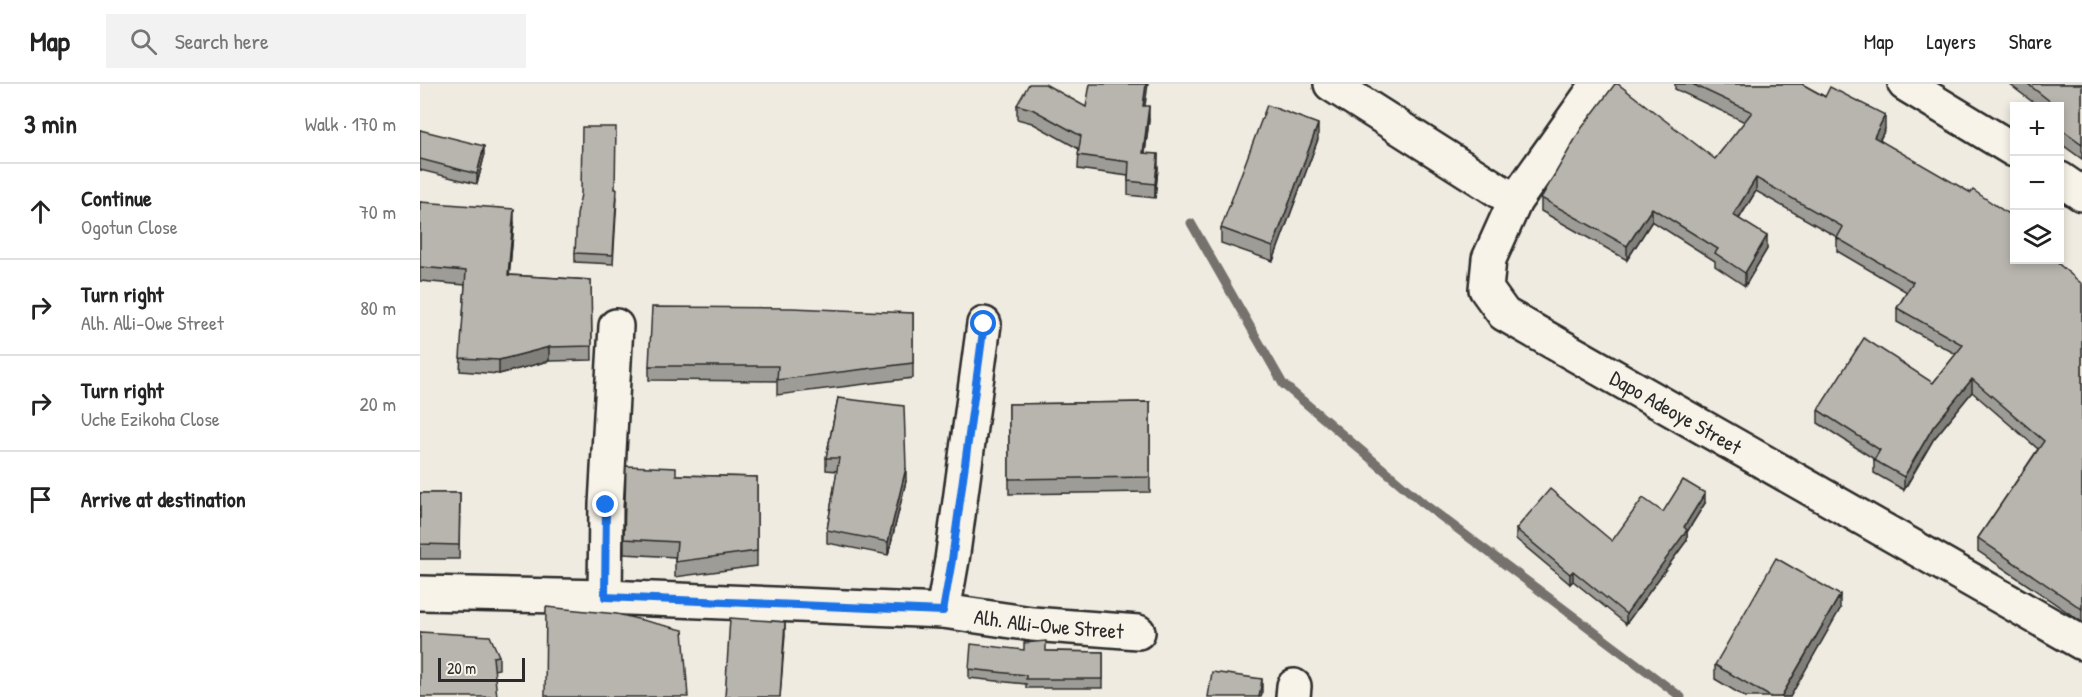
<!DOCTYPE html>
<meta charset="utf-8">
<style>
body{margin:0;font-family:"Patrick Hand",sans-serif;background:#f2f2f2;color:#222}
.controls{position:absolute;right:18px;top:18px;display:grid;overflow:hidden;border-radius:0px;box-shadow:0 3px 9px #0003}
.controls button{width:54px;height:54px;display:grid;place-items:center;padding:0;border:0;border-bottom:2px solid #e0e0e0;background:#fff;color:#222;font:30px sans-serif}
.scale{position:absolute;left:18px;bottom:15px;width:87px;box-sizing:border-box;padding-left:6px;border:3px solid #2b2b2b;border-top:0;font-size:16px;line-height:21px;white-space:nowrap;color:#2b2b2b;-webkit-text-stroke:4px #f7f3e8;paint-order:stroke}
.stop{position:absolute;width:18px;height:18px;margin:-14px;border:4px solid #1a73e8;border-radius:50%;background:#fff}
.stop.end{background:#1a73e8;border-color:#fff;box-shadow:0 2px 6px #0008}
.list{margin:0;padding:0;list-style:none}
h2{display:flex;justify-content:space-between;align-items:center;height:78px;margin:0;padding:0 24px;font-size:26px}
h2 small{font-size:20px;font-weight:400;color:#767676}
.list li{display:grid;grid-template-columns:39px 1fr auto;gap:18px;align-items:center;box-sizing:border-box;height:96px;padding:0 24px;border-top:2px solid #e0e0e0}
.list b{display:block;font-size:22px;white-space:nowrap}
.list p{margin:0;font-size:20px;white-space:nowrap;color:#767676}
.list em{font-size:20px;font-style:normal;color:#767676}
.icon{flex:none;width:33px;height:33px;fill:none;stroke:currentColor;stroke-width:2;stroke-linecap:round;stroke-linejoin:round}
.map{position:relative;flex:none;width:1662px;height:613px;overflow:hidden}
header{display:flex;align-items:center;gap:36px;box-sizing:border-box;height:84px;padding:0 30px;background:#fff;border-bottom:2px solid #e0e0e0}
header strong{font-size:28px}
nav{display:flex;gap:33px;margin-inline-start:auto;font-size:21px}
.search{width:420px;height:54px;background:#f2f2f2;display:flex;align-items:center;gap:15px;box-sizing:border-box;padding:0 21px;border-radius:0px;color:#767676;font-size:22px}
main{display:flex}
aside{flex:1;background:#fff}
.map>svg:first-child{display:block}
.lines{fill:none;stroke-linecap:round;stroke-linejoin:round}
.stream{stroke:#74726e;stroke-width:9}
.minor-casing{stroke:#2b2b2b;stroke-width:38}
.minor{stroke:#f7f3e8;stroke-width:33}
.wall{fill:#9e9c96;stroke:#2b2b2b;stroke-width:1.5}
.shaded-wall{fill:#817f7a;stroke:#2b2b2b;stroke-width:1.5}
.building{fill:#b8b5ae;stroke:#2b2b2b;stroke-width:1.5}
.route{stroke:#1a73e8;stroke-width:8}
.labels{text-anchor:middle;dominant-baseline:central;stroke-width:6;stroke-linejoin:round;paint-order:stroke}
.street-label{font-size:21px;fill:#2b2b2b;stroke:#f7f3e8}
</style>
<header>
<strong>Map</strong>
<div class="search"><svg class="icon" aria-label="search" viewBox="0 0 24 24"><circle cx="10" cy="10" r="6"/><path d="M15 15l6 6"/></svg>Search here</div>
<nav><a>Map</a><a>Layers</a><a>Share</a></nav>
</header>
<main>
<aside>
<h2>3 min<small>Walk · 170 m</small></h2>
<ul class="list">
<li><svg class="icon" aria-label="ahead" viewBox="0 0 24 24"><path d="M12 20V5M6 11l6-6 6 6"/></svg><div><b>Continue</b><p>Ogotun Close</p></div><em>70 m</em></li>
<li><svg class="icon" aria-label="right" viewBox="0 0 24 24"><path d="M7 20v-9h11M14 6l5 5-5 5"/></svg><div><b>Turn right</b><p>Alh. Alli-Owe Street</p></div><em>80 m</em></li>
<li><svg class="icon" aria-label="right" viewBox="0 0 24 24"><path d="M7 20v-9h11M14 6l5 5-5 5"/></svg><div><b>Turn right</b><p>Uche Ezikoha Close</p></div><em>20 m</em></li>
<li><svg class="icon" aria-label="arrive" viewBox="0 0 24 24"><path d="M6 21V4h12l-3 4 3 4H6"/></svg><div><b>Arrive at destination</b></div></li>
</ul>
</aside>
<div class="map">
<svg width="1662" height="613" viewBox="0 0 1662 613">
<rect width="100%" height="100%" fill="#efebe0"/>
<filter id="ink" filterUnits="userSpaceOnUse"><feTurbulence type="fractalNoise" baseFrequency=".0167" numOctaves="2"/><feDisplacementMap in="SourceGraphic" scale="12" xChannelSelector="R" yChannelSelector="G"/><feConvolveMatrix kernelMatrix="1 2 1 2 8 2 1 2 1" color-interpolation-filters="sRGB"/></filter>
<g filter="url(#ink)">
<g class="lines">
<!-- stream -->
<path class="stream" d="M771,139L863,300L1003,419L1261,613"/>
<!-- minor casing -->
<g class="minor-casing">
<g id="minor">
<path d="M911,0L1095,117"/>
<path id="s1" d="M1178,0L1095,117L1069,175L1066,205L1084,230L1662,559"/>
<path d="M1485,0L1594,66"/>
<path d="M1640,95L1662,110"/>
<path id="s2" d="M0,509L185,513L523,527L612,540L718,548"/>
<path d="M185,513L186,421L196,242"/>
<path d="M523,527L532,476L564,240"/>
<path d="M873,613L874,602"/>
</g>
</g>
<!-- minor -->
<use href="#minor" class="minor"/>
</g>
<!-- wall -->
<g class="wall">
<path d="M1255,0H1382L1465,45L1460,56L1594,176L1662,200V538L1558,467V454L1618,365L1552,308L1513,356L1484,406L1454,389V375L1398,339V326L1513,299L1536,270L1477,238V224L1487,208L1417,167V153L1336,107L1319,135L1347,165L1325,202L1295,182V177L1232,137L1207,176L1121,127V114L1295,75L1325,38L1255,5Z"/>
<path d="M1589,0H1662V75L1640,59V22H1618Z"/>
<path d="M597,21L666,23L725,22L729,36L725,69L738,84L735,114L708,111V92L658,85L659,65L612,39L597,35Z"/>
<path d="M0,46L64,73L57,100L0,86Z"/>
<path d="M898,55L853,177L801,159V144Z"/>
<path d="M195,105L197,114L193,180L155,178V169Z"/>
<path d="M0,118L94,139L89,191L171,196L172,276L129,277L79,290L40,287L45,201L0,197Z"/>
<path d="M493,229V294L357,311V297L229,296V282Z"/>
<path d="M418,314L486,397L468,471L407,459V446L417,387L406,386V374Z"/>
<path d="M730,318V408L589,410V320Z"/>
<path d="M256,391L337,393V482L255,493V473L204,470V455Z"/>
<path d="M0,409H40L39,475H0Z"/>
<path d="M1285,419L1267,448V456L1206,540L1153,497L1150,500L1096,455V445L1192,457L1243,428Z"/>
<path d="M1420,525L1370,613H1325L1295,595V581Z"/>
<path d="M0,548L79,572V585L74,586Z"/>
<path d="M626,567L683,568V604H606V600L549,594V585Z"/>
</g>
<!-- shaded-wall -->
<g class="shaded-wall">
<path d="M726,0H728L723,36V22Z"/>
<path d="M729,22V36L723,83V69Z"/>
<path d="M1465,31V45L1454,66V53Z"/>
<path d="M898,40V55L853,177V163Z"/>
<path d="M64,62V73L57,100V90Z"/>
<path d="M738,70V84L735,114V100Z"/>
<path d="M1336,94V107L1313,144V131Z"/>
<path d="M1232,124V137L1207,176V162Z"/>
<path d="M94,125V139L88,205V191Z"/>
<path d="M1347,152V165L1325,202V189Z"/>
<path d="M129,263V277L79,290V276Z"/>
<path d="M1552,295V308L1513,356L1484,406V393L1513,343Z"/>
<path d="M486,384V397L468,471V458Z"/>
<path d="M1285,409V419L1267,448V456L1206,540V530L1264,443Z"/>
<path d="M1153,487V497L1150,500V490Z"/>
<path d="M1420,511V525L1370,613H1361Z"/>
<path d="M365,538V551L360,613Z"/>
<path d="M842,595V610L841,613H839Z"/>
</g>
<!-- building -->
<g class="building">
<path d="M609,0H625L666,23L670,0H726L723,22H729L723,69L738,70L735,100L708,97L709,78L658,71L661,52L612,25L597,21Z"/>
<path d="M1195,0H1198L1295,75L1332,28L1272,0H1382L1405,13L1410,3L1465,31L1454,53L1551,109L1553,106L1594,134V176H1634L1662,200V525L1558,454L1624,357L1552,295L1513,343L1484,393L1454,376L1460,366L1398,326L1444,254L1513,299L1543,261L1477,224L1493,198L1417,154L1423,143L1336,94L1313,131L1347,152L1325,189L1295,169L1298,165L1232,124L1207,162L1121,114L1161,45Z"/>
<path d="M1608,0H1662V60L1640,44V22H1635H1636Z"/>
<path d="M847,21L898,40L853,163L801,144Z"/>
<path d="M162,43H196L195,105H197L193,171L155,169L157,131L161,110Z"/>
<path d="M0,46L64,62L57,90L0,75Z"/>
<path d="M0,118L94,125L88,191L171,196L172,262L129,263L79,276L40,274L46,187L0,183Z"/>
<path d="M232,223L372,224L493,229V279L357,296L358,282H229Z"/>
<path d="M418,314L484,322L486,384L468,458L407,446L419,374H406Z"/>
<path d="M730,318V393L589,395V320Z"/>
<path d="M206,382L256,384V391L337,393V467L255,478L257,458L204,455Z"/>
<path d="M1263,396L1285,409L1264,443L1267,446L1206,530L1153,487L1150,490L1096,445L1130,405L1192,457L1223,414L1243,428Z"/>
<path d="M0,409H40L39,461L0,460Z"/>
<path d="M1356,474L1420,511L1361,613H1351L1295,581Z"/>
<path d="M126,523L197,530L263,546L268,613H128V612H125Z"/>
<path d="M310,534L365,538L360,613H305Z"/>
<path d="M0,548L70,552L79,572L73,573L77,613H0Z"/>
<path d="M626,557V567L683,568V595H606V591L549,585L551,560L604,566V559Z"/>
<path d="M792,588L842,595L839,613H788Z"/>
</g>
</g>
<g class="lines" filter="url(#ink)">
<!-- route -->
<path class="route" d="M186,421L185,513L523,527L532,476L564,240"/>
</g>
<g class="labels">
<!-- street labels -->
<g class="street-label">
<text stroke="none"><textPath href="#s1" startOffset="466">Dapo Adeoye Street</textPath></text>
<text stroke="none"><textPath href="#s2" startOffset="630">Alh. Alli-Owe Street</textPath></text>
</g>
</g>
</svg>
<div class="controls">
<button>+</button>
<button>−</button>
<button><svg class="icon" aria-label="layers" viewBox="0 0 24 24"><path d="M12 4l9 5-9 5-9-5zM3 14l9 5 9-5"/></svg></button>
</div>
<div class="scale">20 m</div>
<div class="stop" style="left:564px;top:240px"></div>
<div class="stop end" style="left:186px;top:421px"></div>
</div>
</main>
